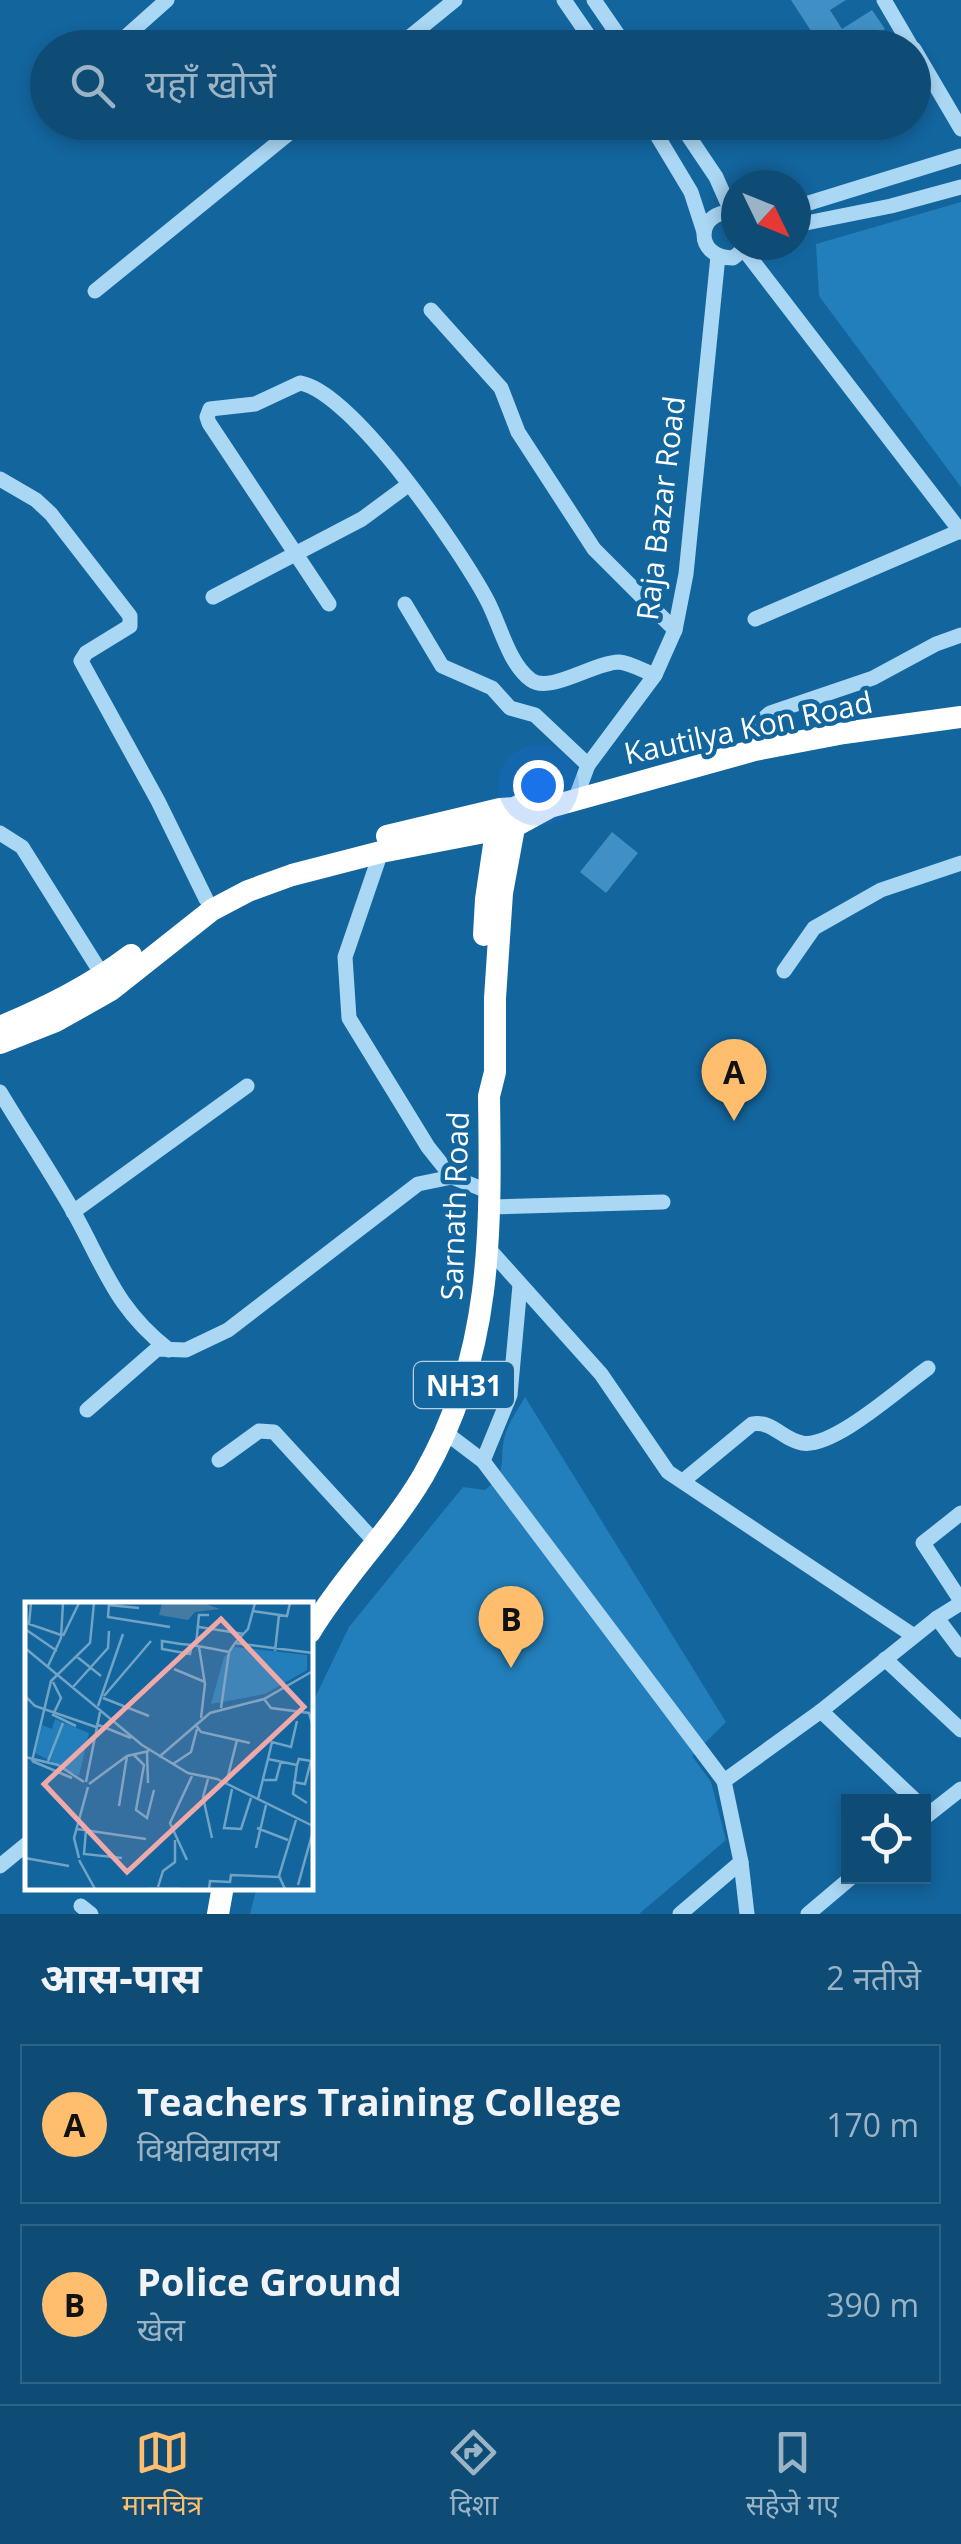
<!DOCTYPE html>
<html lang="hi">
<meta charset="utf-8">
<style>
body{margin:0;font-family:"Open Sans","Noto Sans Devanagari",sans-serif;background:#17537b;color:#f1f3f6}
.controls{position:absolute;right:30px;bottom:30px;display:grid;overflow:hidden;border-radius:0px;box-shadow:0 5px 15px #0003}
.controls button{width:90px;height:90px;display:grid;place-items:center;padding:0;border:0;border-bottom:2px solid #2e6388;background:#0e4c76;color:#f1f3f6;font:50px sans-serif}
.compass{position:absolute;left:721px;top:170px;width:90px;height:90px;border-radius:50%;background:#0e4c76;box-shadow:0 5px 15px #0003;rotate:133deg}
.you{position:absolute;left:538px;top:785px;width:35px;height:35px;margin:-25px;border:8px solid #fff;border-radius:50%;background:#1a73e8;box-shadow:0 0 0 15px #1a73e833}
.badge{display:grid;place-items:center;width:65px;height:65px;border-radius:50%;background:#ffbe6d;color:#111;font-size:32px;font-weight:700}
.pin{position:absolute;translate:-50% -82px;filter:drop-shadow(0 2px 5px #0008)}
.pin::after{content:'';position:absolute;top:52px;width:35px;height:30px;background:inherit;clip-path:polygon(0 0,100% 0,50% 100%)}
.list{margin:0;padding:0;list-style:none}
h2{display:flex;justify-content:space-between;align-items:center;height:130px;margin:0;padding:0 40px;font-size:42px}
h2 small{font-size:32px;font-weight:400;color:#9bb4c5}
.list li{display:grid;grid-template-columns:65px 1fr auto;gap:30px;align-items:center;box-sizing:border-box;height:160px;margin:0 20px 20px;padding:0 20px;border:2px solid #2e6388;border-radius:0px}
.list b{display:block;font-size:38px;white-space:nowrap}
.list p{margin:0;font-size:32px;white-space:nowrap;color:#9bb4c5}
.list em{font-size:32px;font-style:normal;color:#9bb4c5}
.icon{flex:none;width:55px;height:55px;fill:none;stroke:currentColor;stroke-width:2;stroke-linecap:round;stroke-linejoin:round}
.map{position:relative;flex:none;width:961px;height:1914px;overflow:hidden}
.search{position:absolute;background:#0e4c76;box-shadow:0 5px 15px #0003;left:30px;right:30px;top:30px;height:110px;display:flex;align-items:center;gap:25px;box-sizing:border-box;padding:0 35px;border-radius:55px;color:#9bb4c5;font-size:38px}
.sheet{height:490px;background:#0e4c76}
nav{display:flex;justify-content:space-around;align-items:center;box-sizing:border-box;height:140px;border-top:2px solid #2e6388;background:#0e4c76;font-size:28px;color:#9bb4c5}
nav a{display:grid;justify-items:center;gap:5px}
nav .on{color:#ffbe6d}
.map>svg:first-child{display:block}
.green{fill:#227fbb}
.building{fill:#4190c5}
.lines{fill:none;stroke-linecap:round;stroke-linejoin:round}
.minor{stroke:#aad7f4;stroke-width:15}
.highway{stroke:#fff;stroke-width:22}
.labels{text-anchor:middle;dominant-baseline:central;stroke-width:9;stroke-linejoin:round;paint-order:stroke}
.shield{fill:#13659e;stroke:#b8d1e2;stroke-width:2.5}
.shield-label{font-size:28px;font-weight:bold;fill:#fff}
.street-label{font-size:30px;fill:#fff;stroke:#13659e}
.inset-road{fill:none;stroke:#71a3c5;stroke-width:2.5}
.view{fill:#efa9a9;fill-opacity:0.15;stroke:#efa9a9;stroke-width:5}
.inset-edge{fill:none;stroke:#fff;stroke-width:5}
</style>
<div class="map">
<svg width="961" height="1914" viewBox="0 0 961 1914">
<rect width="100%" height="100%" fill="#13659e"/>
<!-- green -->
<g class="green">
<path d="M961,202V487L819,296L816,244Z"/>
<path d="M525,1397L726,1722L692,1756L711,1782L726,1840L639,1914H250L257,1887L310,1886V1708L349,1627L463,1487L485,1490C511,1469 497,1459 506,1432C510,1420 519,1408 525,1397Z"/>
</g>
<!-- building -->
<g class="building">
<path d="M791,0H846L830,10L842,29L872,10L885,29L870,39L876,48H822Z"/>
<path d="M612,832L638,853L606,893L580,872Z"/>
</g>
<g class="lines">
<!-- minor -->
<g class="minor">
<path d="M564,0L597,48"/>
<path d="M594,0L627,48"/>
<path d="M884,0L912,48"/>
<path d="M113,48L167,0"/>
<path d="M396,48L455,0"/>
<path d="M914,49L961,129"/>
<path d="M649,122L691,192L704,232"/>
<path d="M679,122L716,177L731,211"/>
<path d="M796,207L961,156"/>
<path d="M736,213C696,207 692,258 733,258L749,245"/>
<path d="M796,225L891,206L961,187"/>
<path d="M745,251L961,532"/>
<path d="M95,291L303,122"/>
<path d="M431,310L501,388L518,432L594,549L675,630"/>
<path d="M0,479L36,500L51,514L130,616V626L86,653L81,661L158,801L206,899"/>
<path d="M213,597L362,519L408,485"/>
<path d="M329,604L209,423L207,417L210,409L255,404L300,383C353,392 461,551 487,600C500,624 508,663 531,680C550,694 595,662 619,662C630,663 644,671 655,675"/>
<path d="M405,604L442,666L492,688L510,708L535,715L588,765"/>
<path d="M755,619L960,531"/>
<path d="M755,750L760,722L770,713L873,678L936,644L961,635"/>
<path d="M575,800L588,765L655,675L675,630L686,574L718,256"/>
<path d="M0,833L22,847L103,976"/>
<path d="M381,852L345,957L349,1018L428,1147L452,1177"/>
<path d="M784,971L814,928L881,890L961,863"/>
<path d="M0,1092C24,1132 50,1171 73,1211C105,1268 115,1308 169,1350"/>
<path d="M490,1207L663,1202"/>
<path d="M73,1212L247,1086"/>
<path d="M489,1249L601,1374L668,1472L914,1636"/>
<path d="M87,1410L157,1349L186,1350L228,1330L418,1184L452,1177L490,1192"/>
<path d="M446,1433L483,1461L724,1781"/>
<path d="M219,1460L259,1431L274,1432L376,1543"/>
<path d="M483,1461L510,1395L520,1285"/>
<path d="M683,1481L752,1424C772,1420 783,1440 802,1443C833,1449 901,1387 928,1368"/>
<path d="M961,1513L923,1543L961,1601"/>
<path d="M937,1618L961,1650"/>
<path d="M885,1659L961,1730"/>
<path d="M821,1711L917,1802"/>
<path d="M924,1818L961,1789"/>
<path d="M741,1862L747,1914"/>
<path d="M0,1866L28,1843"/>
<path d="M81,1906L91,1914"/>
<path d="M680,1914L741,1862L724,1781L821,1711L937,1618L961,1603"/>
<path d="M808,1914L853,1876"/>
</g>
<!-- highway -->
<g class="highway">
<path d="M387,836L500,809L532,807"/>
<path d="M484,935L486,899L498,818"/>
<path d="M0,1027C47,1007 90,986 131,955"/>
<path d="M0,1043L56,1021L111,990L212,910L248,891L292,875L381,852L515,826L550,807L755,750L844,733L961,717"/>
<path d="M310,1632C343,1577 390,1532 423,1476C493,1355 491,1231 489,1096L495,1072V998L502,893L518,806"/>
<path d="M218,1914L223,1886"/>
</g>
</g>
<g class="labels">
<!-- shield labels -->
<rect class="shield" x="414" y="1362" width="100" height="46" rx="8"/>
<g class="shield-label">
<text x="464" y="1385">NH31</text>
</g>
<!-- street labels -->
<g class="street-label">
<text transform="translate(660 508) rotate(-83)">Raja Bazar Road</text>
<text transform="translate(748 727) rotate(-12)">Kautilya Kon Road</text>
<text transform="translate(454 1206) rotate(-88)">Sarnath Road</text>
</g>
</g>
<!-- overview -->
<g transform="translate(25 1602)">
<rect width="288" height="288" fill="#13659e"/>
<path d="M210,45L282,53V68L240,92L186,102L199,55ZM30,117L64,131L54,174L10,151L17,123L27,127Z" fill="#227fbb"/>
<path d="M137,1H178L195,7L170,10L163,18L134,13Z" fill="#437ba3"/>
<path class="inset-road" d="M6,1L4,22L36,33M84,1L83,15L145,25M83,3L114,6M228,9L262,14L265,1M174,25L219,32M0,27L32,49M38,34L54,1M210,41L223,27L230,1M167,43L165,52L137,47V39L156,42L167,43L189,47L204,50L210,41L288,51M171,43L174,13H184M174,45L180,82L176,116M0,46L117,143L163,171L192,177L288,224M250,49L254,13M51,54L76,74M23,64L36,36L38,1M149,67L180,80M28,80L36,96L28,113L51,124M48,85L83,46L84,29M0,94L10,104L71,125M79,94L126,39M78,96L124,114M239,97L246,106L284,111L288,124M73,104L98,32M196,106L204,50M272,119L266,145L247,140L243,157L272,163L268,192L282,201M71,122L106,136M170,122L176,130L225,141M122,150L123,181M108,152L119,163L111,208L122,216L129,188M0,155L33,163L59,180M134,155L185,111L239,97L288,69M7,159L26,79L65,41L69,1M7,159L47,176M23,159L38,121M148,162L166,150L172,127M183,177L178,195L187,236M239,178H251L256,159M61,180L75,110M268,180L280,182L286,159L274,157L272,163M64,182L102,154L124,149M201,182L212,138M207,187L199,226L216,227L226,196M233,197L243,157M94,204L102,154M232,226L263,238M52,227L121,237M61,228L59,252L97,256M231,246L241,203M0,256L44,264M54,256L49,236L63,185M54,258L70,287M162,258L145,221L167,174M273,283L288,229M133,285L138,269L150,260V238M121,287H155M184,287L185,279L205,280L206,273L254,275M260,287L254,274L271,218"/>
<path class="view" d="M196,17L279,105L102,270L19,182Z"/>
<rect width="288" height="288" class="inset-edge"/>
</g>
</svg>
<div class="controls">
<button><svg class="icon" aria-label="locate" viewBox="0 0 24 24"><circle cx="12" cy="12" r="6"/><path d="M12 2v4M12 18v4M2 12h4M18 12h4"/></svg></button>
</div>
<svg class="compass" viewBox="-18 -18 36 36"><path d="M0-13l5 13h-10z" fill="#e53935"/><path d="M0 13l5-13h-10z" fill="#9bb4c5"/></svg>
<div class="you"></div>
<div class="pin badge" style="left:734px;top:1121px">A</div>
<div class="pin badge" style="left:511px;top:1668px">B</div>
<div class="search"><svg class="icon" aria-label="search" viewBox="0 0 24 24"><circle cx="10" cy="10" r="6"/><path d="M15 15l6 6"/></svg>यहाँ खोजें</div>
</div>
<section class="sheet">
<h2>आस-पास<small>2 नतीजे</small></h2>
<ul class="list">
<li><span class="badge">A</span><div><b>Teachers Training College</b><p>विश्वविद्यालय</p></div><em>170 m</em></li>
<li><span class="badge">B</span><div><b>Police Ground</b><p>खेल</p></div><em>390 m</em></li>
</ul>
</section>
<nav>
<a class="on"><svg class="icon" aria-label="map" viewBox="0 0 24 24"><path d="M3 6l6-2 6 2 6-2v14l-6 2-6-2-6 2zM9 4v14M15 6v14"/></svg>मानचित्र</a>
<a><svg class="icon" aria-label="directions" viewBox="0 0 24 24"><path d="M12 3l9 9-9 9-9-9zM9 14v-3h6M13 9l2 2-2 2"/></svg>दिशा</a>
<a><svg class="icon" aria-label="saved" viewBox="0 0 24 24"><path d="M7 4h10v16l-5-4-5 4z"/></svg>सहेजे गए</a>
</nav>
